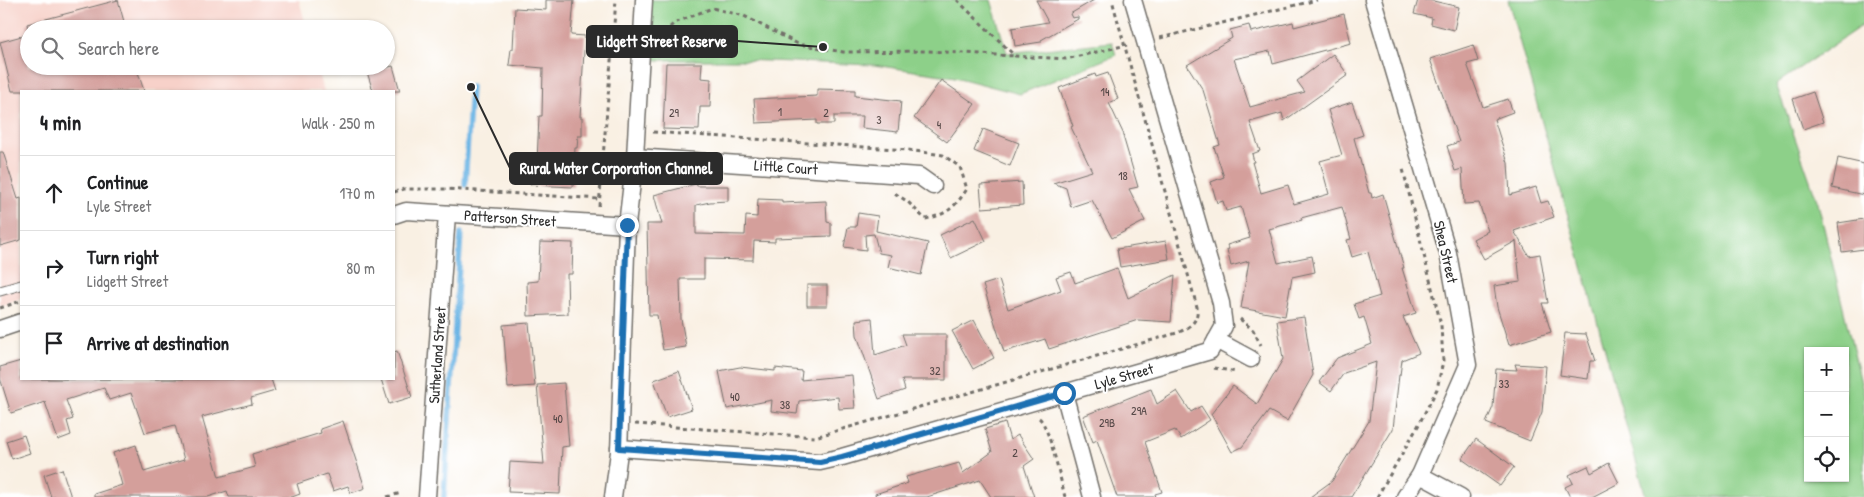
<!DOCTYPE html>
<meta charset="utf-8">
<style>
body{margin:0;font-family:"Patrick Hand",sans-serif;background:#f6f6f6;color:#202124}
.controls{position:absolute;right:15px;bottom:15px;display:grid;overflow:hidden;border-radius:0px;box-shadow:0 1px 4px #0004}
.controls button{width:45px;height:45px;display:grid;place-items:center;padding:0;border:0;border-bottom:1px solid #e0e0e0;background:#fff;color:#202124;font:25px sans-serif}
.stop{position:absolute;width:15px;height:15px;margin:-11px;border:4px solid #1f6fb2;border-radius:50%;background:#fff}
.stop.end{background:#1f6fb2;border-color:#fff;box-shadow:0 1px 5px #0008}
.list{margin:0;padding:0;list-style:none}
h2{display:flex;justify-content:space-between;align-items:center;height:65px;margin:0;padding:0 20px;font-size:21px}
h2 small{font-size:16px;font-weight:400;color:#757577}
.list li{display:grid;grid-template-columns:32px 1fr auto;gap:15px;align-items:center;box-sizing:border-box;height:75px;padding:0 20px;border-top:1px solid #e0e0e0}
.list b{display:block;font-size:19px;white-space:nowrap}
.list p{margin:0;font-size:16px;white-space:nowrap;color:#757577}
.list em{font-size:16px;font-style:normal;color:#757577}
.icon{flex:none;width:28px;height:28px;fill:none;stroke:currentColor;stroke-width:2;stroke-linecap:round;stroke-linejoin:round}
.map{position:relative;flex:none;width:1864px;height:497px;overflow:hidden}
.search{position:absolute;background:#fff;box-shadow:0 1px 4px #0004;left:20px;top:20px;width:375px;height:55px;display:flex;align-items:center;gap:12px;box-sizing:border-box;padding:0 18px;border-radius:28px;color:#757577;font-size:19px}
.panel{position:absolute;background:#fff;box-shadow:0 1px 4px #0004;left:20px;top:90px;width:375px;height:290px;border-radius:0px}
.map>svg:first-child{display:block}
.built{fill:#f7d1c9}
.green{fill:#8dd089;stroke:#5c7e5a;fill-rule:evenodd}
.lines{fill:none;stroke-linecap:round;stroke-linejoin:round}
.stream{stroke:#6db6e5;stroke-width:5.5}
.building{fill:#d49f9b}
.service-casing{stroke:#73706b;stroke-width:11}
.minor-casing{stroke:#73706b;stroke-width:19}
.path{stroke:#73706b;stroke-width:3;stroke-dasharray:4 4;stroke-linecap:butt}
.service{stroke:#fff;stroke-width:9}
.minor{stroke:#fff;stroke-width:16}
.route{stroke:#1f6fb2;stroke-width:6}
.labels{text-anchor:middle;dominant-baseline:central;stroke-width:4;stroke-linejoin:round;paint-order:stroke}
.number-label{font-size:12px;fill:#554847}
.street-label{font-size:15px;fill:#2b2b2b;stroke:#fff}
.leader{fill:none;stroke:#2b2b2b;stroke-width:2}
.callout-dot{fill:#2b2b2b;stroke:#fff;stroke-width:2}
.callout{fill:#2b2b2b;stroke:#2b2b2b;stroke-width:2}
.callout-label{font-size:16px;text-anchor:middle;font-weight:bold;fill:#fff}
</style>
<div class="map">
<svg width="1864" height="497" viewBox="0 0 1864 497">
<rect width="100%" height="100%" fill="#fff"/>
<filter id="ink" filterUnits="userSpaceOnUse"><feTurbulence type="fractalNoise" baseFrequency=".02" numOctaves="2"/><feDisplacementMap in="SourceGraphic" scale="10" xChannelSelector="R" yChannelSelector="G"/><feConvolveMatrix kernelMatrix="1 2 1 2 8 2 1 2 1" color-interpolation-filters="sRGB"/></filter>
<filter id="wash" filterUnits="userSpaceOnUse"><feTurbulence type="fractalNoise" baseFrequency=".0096" numOctaves="4" result="noise"/><feDisplacementMap in="SourceGraphic" scale="20" xChannelSelector="R" yChannelSelector="G"/><feGaussianBlur stdDeviation="1.12" result="paint"/><feColorMatrix in="noise" values="0 0 0 0 0 0 0 0 0 0 0 0 0 0 0 0 0 1.4 0 .05"/><feComposite in="paint" operator="in"/></filter>
<g filter="url(#wash)">
<rect width="100%" height="100%" fill="#f9f0e3"/>
<!-- built -->
<path class="built" d="M0,0H299L307,29H29V66H317L324,91H21V299L0,306Z"/>
<!-- green -->
<g class="green">
<path d="M644,0H991L1007,53L1112,42L1116,55L1020,94L955,77L874,65L740,60H640Z"/>
<path d="M1508,0H1864V24L1776,84L1818,203L1864,395V497H1646ZM1808,351H1845V478H1808Z"/>
</g>
<g class="lines">
<!-- stream -->
<g class="stream">
<path d="M465,185L471,87"/>
<path d="M444,497L461,233"/>
</g>
</g>
<g id="blocks">
<!-- building -->
<g class="building">
<path d="M118,0L126,29H28L27,24Z"/>
<path d="M546,0H574L571,35L585,36L580,117H582V136H578L577,148H575L573,187L530,185L531,163H537L539,116H542L543,68L509,65L511,49H513L515,8L546,10Z"/>
<path d="M1036,0H1094L1070,14L1072,18L1078,17V19L1041,40V42L1015,46L1012,28L1048,22Z"/>
<path d="M1418,0H1429L1459,7L1454,30L1431,24L1432,18L1414,14Z"/>
<path d="M1344,14L1351,43L1273,64L1270,51L1234,59L1250,107L1305,92L1297,81L1333,54L1348,75L1284,121L1282,113L1250,122L1260,151L1252,154L1254,162H1252L1261,193L1288,185L1294,204L1329,194L1320,161L1342,155L1328,110L1352,102L1363,135L1354,138L1369,193H1371L1372,198L1383,194L1404,268H1402L1416,313L1403,317L1419,353L1402,360L1400,375H1399L1393,429L1351,497H1310L1332,481L1369,421L1376,362L1344,373L1331,391L1319,382L1337,358L1372,344L1364,317L1359,319L1354,304L1380,296L1368,252L1352,257L1347,240L1351,239L1342,207L1301,218L1302,220L1269,229L1278,263L1312,256L1315,272L1292,277L1285,316L1241,308L1249,261L1231,266L1227,250L1229,249L1227,245L1250,238L1241,207L1226,211L1223,201L1217,203L1211,182L1224,177L1214,147L1220,145L1203,90L1187,65L1232,38L1230,30L1249,25L1251,32L1293,22L1294,27Z"/>
<path d="M29,34V66H136L144,91H12L0,42Z"/>
<path d="M1473,45L1478,61L1467,64L1483,107L1508,99L1513,112L1494,119L1508,163L1510,195L1536,187L1541,203L1548,201L1554,217L1514,231L1529,256L1540,254L1548,303H1542L1551,332L1509,345L1497,307L1494,286L1520,282L1516,241L1484,259L1473,239L1488,231L1479,203L1464,204L1462,169L1455,171L1447,146L1459,142L1430,59Z"/>
<path d="M666,63H702L701,78L711,79L710,107H700L699,130L663,129Z"/>
<path d="M393,66L400,91H373L367,72Z"/>
<path d="M1108,73L1118,99L1109,103L1124,135L1123,136L1138,187L1129,189L1145,221L1112,238L1092,200L1071,207L1066,188L1053,183L1092,171L1071,127L1073,126L1059,88L1095,74L1096,77Z"/>
<path d="M941,80L975,104L947,142L914,118Z"/>
<path d="M817,89L855,90V96L901,101L898,132L862,128L863,116H834V124H817V120L756,123L754,99L817,96Z"/>
<path d="M1813,92L1823,122L1803,129L1793,99Z"/>
<path d="M983,129L1019,143L1010,166L974,151Z"/>
<path d="M0,152H3L18,199L21,198V240L0,246Z"/>
<path d="M1838,158L1864,164V195L1832,188Z"/>
<path d="M1022,182L1023,205L982,208L980,185Z"/>
<path d="M696,184L697,186H728V201L710,202L696,205V234L745,235L746,216L757,217L758,199L782,200V203L826,201L827,222L831,223V236L775,238V242L754,241L753,260L704,259V279H680L681,319L686,347L663,350L657,315H649L647,224H662L654,195Z"/>
<path d="M858,213L878,216L876,231L928,243L921,275L888,267L891,255L879,253L874,234L865,235L866,250L844,247L848,227H856Z"/>
<path d="M975,218L986,241L951,258L940,235Z"/>
<path d="M1864,219V249L1842,252L1838,223Z"/>
<path d="M1166,241L1169,259L1120,267L1117,249Z"/>
<path d="M540,242L573,243L572,274H567L568,314L528,316L527,282L538,281Z"/>
<path d="M1117,268L1128,298L1175,275L1171,322L1138,320L1049,349L1045,339L1004,352L983,285L999,280L1008,309L1061,290L1056,277L1071,272L1075,283Z"/>
<rect x="807" y="285" width="20" height="21"/>
<path d="M1304,317L1313,375L1287,421L1269,411L1242,447L1232,452L1211,414L1233,386L1257,404L1283,359L1277,321Z"/>
<path d="M872,318L875,355L906,345L902,334H946V380H902L905,390L879,399L857,335L856,320Z"/>
<path d="M974,320L994,358L973,369L952,331Z"/>
<path d="M529,323L535,386L508,388L503,325Z"/>
<path d="M1565,333L1586,334L1595,361H1590L1588,379L1560,375Z"/>
<path d="M397,351L412,397L389,404L381,379H394V352Z"/>
<path d="M21,361V379H271L275,391L251,398L252,404L202,417L219,477L255,467L252,454L321,433L320,429L343,421L365,488L351,493L348,486L333,491L327,474L297,484L300,494L292,497H229L227,491L208,497H94V494L122,485L113,453L136,445L144,472L184,460L175,425L145,433L131,393L109,400L104,388L66,400L73,419L67,421L71,435L58,440L45,402L11,413L0,378V367Z"/>
<path d="M1515,364L1546,366L1542,412L1530,441L1486,423L1493,407L1496,369L1517,370Z"/>
<path d="M740,367L775,371V368L802,371L801,380L852,375L855,408L839,409L838,397L799,401L797,414L771,411L772,400L727,409L719,371Z"/>
<path d="M679,371L692,409L667,417L654,380Z"/>
<path d="M564,383L569,446L562,447L560,494L508,492L510,462L544,464L537,385Z"/>
<path d="M1151,389L1157,404L1177,391L1191,412L1201,406L1210,420L1181,439L1175,430L1145,442L1162,492L1155,494L1156,497H1117L1097,440L1093,442L1083,416Z"/>
<path d="M1005,423L1010,440L1018,435L1034,459L1024,466L1034,497H991L980,480L927,497H876L875,494L908,483L906,477L941,467L942,468L959,463L963,473L992,452L985,429Z"/>
<path d="M24,435L30,453L12,459L6,441Z"/>
<path d="M1476,439L1514,467L1500,486L1462,459Z"/>
<path d="M1609,463L1619,483L1592,497H1570L1565,487L1573,483L1569,475L1588,466L1591,473Z"/>
<path d="M62,469L71,497H51L44,475Z"/>
</g>
</g>
</g>
<g filter="url(#ink)">
<use href="#blocks" fill-opacity="0" stroke="#73706b" stroke-width="1"/>
<g class="lines">
<!-- service casing -->
<g class="service-casing">
<path id="service" d="M0,291L21,285"/>
</g>
<!-- minor casing -->
<g class="minor-casing">
<g id="minor">
<path d="M1373,0L1448,253L1468,365L1420,475L1405,497"/>
<path d="M635,157L919,176L933,186"/>
<path d="M394,215L406,211L627,225"/>
<path d="M0,329L21,322"/>
<path d="M1216,340L1251,359"/>
<path d="M1064,393L1092,497"/>
<path d="M619,448L820,462L842,457L1210,351L1224,326L1221,303L1133,0"/>
<path d="M1420,475L1461,497"/>
<path d="M427,497L447,214"/>
<path d="M613,497L619,452L627,225L635,157L644,0"/>
</g>
</g>
<!-- path -->
<g class="path">
<path d="M957,0L1015,56L1066,59L1127,45"/>
<path d="M1160,38L1317,0"/>
<path d="M659,39L674,23L712,8L744,16L798,44L843,52L928,51L1015,56"/>
<path d="M653,132L908,150L943,155L960,167L967,189C955,207 947,215 925,219L908,202L893,192"/>
<path d="M394,192L404,189H446L599,199"/>
<path d="M599,206L616,0"/>
<path d="M0,308L21,301"/>
<path d="M1240,319L1253,330L1261,345"/>
<path d="M1214,368L1237,372"/>
<path d="M1039,418C1049,425 1061,482 1065,497"/>
<path d="M635,424L815,437L1177,333C1189,328 1199,322 1197,307L1112,0"/>
<path d="M387,497L401,493"/>
<path d="M1377,497L1418,426L1437,389L1443,361L1441,325L1403,169"/>
</g>
<!-- service -->
<use href="#service" class="service"/>
<!-- minor -->
<use href="#minor" class="minor"/>
</g>
</g>
<g class="lines" filter="url(#ink)">
<!-- route -->
<path class="route" d="M627,225L619,448L820,462L842,457L1064,393"/>
</g>
<g class="labels">
<!-- number labels -->
<g class="number-label">
<text x="1105" y="91">14</text>
<text x="780" y="111">1</text>
<text x="674" y="112">29</text>
<text x="826" y="112">2</text>
<text x="879" y="119">3</text>
<text x="939" y="124">4</text>
<text x="1123" y="175">18</text>
<text x="935" y="370">32</text>
<text x="1504" y="383">33</text>
<text x="735" y="396">40</text>
<text x="785" y="404">38</text>
<text x="1139" y="410">29A</text>
<text x="558" y="418">40</text>
<text x="1107" y="422">29B</text>
<text x="1015" y="452">2</text>
</g>
<!-- street labels -->
<g class="street-label">
<text transform="translate(786 167) rotate(4)">Little Court</text>
<text transform="translate(510 218) rotate(4)">Patterson Street</text>
<text transform="translate(1446 252) rotate(77)">Shea Street</text>
<text transform="translate(437 355) rotate(-86)">Sutherland Street</text>
<text transform="translate(1124 376) rotate(-16)">Lyle Street</text>
</g>
</g>
<!-- callouts -->
<path class="leader" d="M823 47L737 41M471 87L510 168"/>
<g class="callout-dot">
<circle cx="823" cy="47" r="5"/>
<circle cx="471" cy="87" r="5"/>
</g>
<g class="callout">
<rect x="587" y="26" width="150" height="31" rx="5"/>
<rect x="510" y="153" width="212" height="31" rx="5"/>
</g>
<g class="callout-label">
<text x="662" y="47">Lidgett Street Reserve</text>
<text x="616" y="174">Rural Water Corporation Channel</text>
</g>
</svg>
<div class="controls">
<button>+</button>
<button>−</button>
<button><svg class="icon" aria-label="locate" viewBox="0 0 24 24"><circle cx="12" cy="12" r="6"/><path d="M12 2v4M12 18v4M2 12h4M18 12h4"/></svg></button>
</div>
<div class="stop" style="left:1064px;top:393px"></div>
<div class="stop end" style="left:627px;top:225px"></div>
<div class="search"><svg class="icon" aria-label="search" viewBox="0 0 24 24"><circle cx="10" cy="10" r="6"/><path d="M15 15l6 6"/></svg>Search here</div>
<section class="panel">
<h2>4 min<small>Walk · 250 m</small></h2>
<ul class="list">
<li><svg class="icon" aria-label="ahead" viewBox="0 0 24 24"><path d="M12 20V5M6 11l6-6 6 6"/></svg><div><b>Continue</b><p>Lyle Street</p></div><em>170 m</em></li>
<li><svg class="icon" aria-label="right" viewBox="0 0 24 24"><path d="M7 20v-9h11M14 6l5 5-5 5"/></svg><div><b>Turn right</b><p>Lidgett Street</p></div><em>80 m</em></li>
<li><svg class="icon" aria-label="arrive" viewBox="0 0 24 24"><path d="M6 21V4h12l-3 4 3 4H6"/></svg><div><b>Arrive at destination</b></div></li>
</ul>
</section>
</div>
